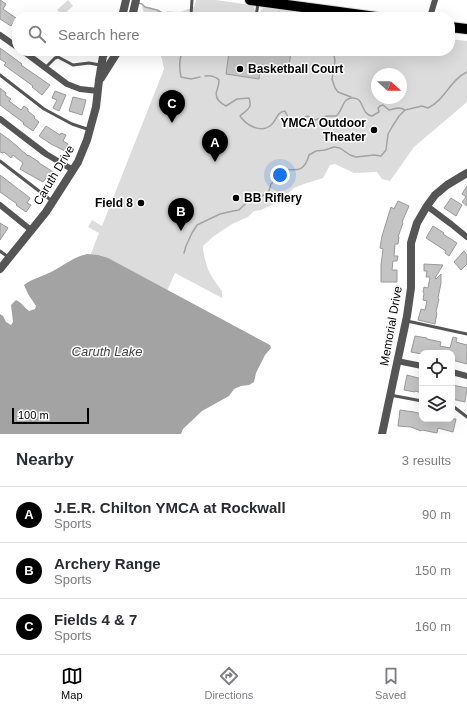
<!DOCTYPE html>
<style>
body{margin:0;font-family:Helvetica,sans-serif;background:#f2f2f3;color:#2b2b33}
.controls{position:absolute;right:12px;bottom:12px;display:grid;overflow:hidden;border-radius:8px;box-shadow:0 4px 16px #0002}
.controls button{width:36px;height:36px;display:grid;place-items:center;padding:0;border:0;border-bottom:1px solid #e1e1e2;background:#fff;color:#2b2b33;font:20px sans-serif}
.compass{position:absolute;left:371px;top:68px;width:36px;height:36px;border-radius:50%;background:#fff;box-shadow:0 4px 16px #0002;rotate:111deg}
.scale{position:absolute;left:12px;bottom:10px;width:77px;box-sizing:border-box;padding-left:4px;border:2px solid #000;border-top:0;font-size:11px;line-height:14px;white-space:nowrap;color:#000;-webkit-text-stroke:3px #fff;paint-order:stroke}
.you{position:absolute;left:280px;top:175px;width:14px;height:14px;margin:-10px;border:3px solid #fff;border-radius:50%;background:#1a73e8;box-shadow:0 0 0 6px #1a73e833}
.badge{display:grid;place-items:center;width:26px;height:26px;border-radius:50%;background:#000;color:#fff;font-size:13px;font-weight:700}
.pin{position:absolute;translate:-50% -33px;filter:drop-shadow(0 1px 2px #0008)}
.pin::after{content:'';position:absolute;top:21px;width:14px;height:12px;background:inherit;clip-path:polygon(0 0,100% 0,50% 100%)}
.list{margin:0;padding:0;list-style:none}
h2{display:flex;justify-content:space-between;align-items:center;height:52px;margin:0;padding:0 16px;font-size:17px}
h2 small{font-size:13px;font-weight:400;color:#7c7c81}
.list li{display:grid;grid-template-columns:26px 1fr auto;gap:12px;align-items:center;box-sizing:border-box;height:56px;padding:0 16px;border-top:1px solid #e1e1e2}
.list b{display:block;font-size:15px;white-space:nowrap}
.list p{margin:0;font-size:13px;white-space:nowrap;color:#7c7c81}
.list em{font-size:13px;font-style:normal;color:#7c7c81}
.icon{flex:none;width:22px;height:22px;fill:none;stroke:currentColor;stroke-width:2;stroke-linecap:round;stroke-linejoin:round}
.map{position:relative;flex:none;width:467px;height:434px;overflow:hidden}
.search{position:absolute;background:#fff;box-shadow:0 4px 16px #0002;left:12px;right:12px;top:12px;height:44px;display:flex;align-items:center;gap:10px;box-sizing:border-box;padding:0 14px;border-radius:16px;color:#7c7c81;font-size:15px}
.sheet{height:220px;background:#fff}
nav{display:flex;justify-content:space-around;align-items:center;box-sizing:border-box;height:56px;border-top:1px solid #e1e1e2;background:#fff;font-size:11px;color:#7c7c81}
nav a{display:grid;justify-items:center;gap:2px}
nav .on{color:#000}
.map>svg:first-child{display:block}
.green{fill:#dcdcdc;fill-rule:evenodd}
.water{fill:#a3a3a3}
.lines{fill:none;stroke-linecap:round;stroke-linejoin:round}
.stream{stroke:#a3a3a3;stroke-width:1.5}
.building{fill:#c4c4c4;stroke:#999}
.primary-casing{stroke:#dbdbdb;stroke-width:12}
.service{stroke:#555;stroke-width:3}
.minor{stroke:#555;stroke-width:6}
.tertiary{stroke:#555;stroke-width:8}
.primary{stroke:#000;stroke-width:10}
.poi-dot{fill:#000;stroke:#fff;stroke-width:1.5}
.labels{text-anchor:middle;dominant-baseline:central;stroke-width:3;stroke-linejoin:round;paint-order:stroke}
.poi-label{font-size:12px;font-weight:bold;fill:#000;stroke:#fff;text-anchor:start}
.street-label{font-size:12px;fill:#000;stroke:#fff}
.water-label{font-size:13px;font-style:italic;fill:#444;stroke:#fff}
</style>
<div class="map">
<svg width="467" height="434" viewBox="0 0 467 434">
<rect width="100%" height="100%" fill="#fff"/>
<!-- green -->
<g class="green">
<path d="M68,0L73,6L63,15L57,10Z"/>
<path d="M196,0H216L251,5L254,6L255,12H260C262,9 262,7 266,7L310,13L313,17H143L144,14L142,6L149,7L165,13L167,12L166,11L180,12L194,7Z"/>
<path d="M450,39L467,41V102L414,147L390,181L382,179L377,172L354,173L335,164L330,165L323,178L304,184L294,188L280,201L261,210L254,211L248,217L232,224L214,236L203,246C203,250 204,255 205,259C207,271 215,282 222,291V298L175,273L167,291L89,259L99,233L88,227L92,220L102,226L164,69L162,59L159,51H450ZM377,74H401V98H377Z"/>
</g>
<!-- water -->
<path class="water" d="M87,254L98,255L108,258L270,345L271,348L265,355L256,373L254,382L249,385L241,386L234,389L229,396L202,411L183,429L181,434H0V314L3,316L6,322L11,325L13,322L11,305L16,300C21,302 24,307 29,311L35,309L36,306L28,294L24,285C31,279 44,276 53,271C64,265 74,257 87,254Z"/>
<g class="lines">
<!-- stream -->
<g class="stream">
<path d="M138,3L142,4L145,7L157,10L170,17"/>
<path d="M279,12L281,17"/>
<path d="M183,51C179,57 179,69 181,77L191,79L200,77"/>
<path d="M331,51L334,55L335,61L332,79L335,88L338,92L351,97"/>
<path d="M205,76C211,75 215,76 219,80C219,85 218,86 217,90C214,98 220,103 226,106L237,99L249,98C253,109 246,110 240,116C246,125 260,133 270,126C277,121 276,112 285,111L289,120L296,128H297L300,124L302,119C308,114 310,117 315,120L327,116H336C343,111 342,98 352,98C365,97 360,114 372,116L379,112L378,108L380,106L383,105L389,110C394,109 400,106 405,110"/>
<path d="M184,253L186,246L192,233L197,225L220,214L233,211L239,210L248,201L258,199L269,191L271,184L274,181L275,177L282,169C297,170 304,173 309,155L316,151L325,150L334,147L340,148L350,155L356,157L374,155L381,156L386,150L388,134L392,127L399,116L405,110L422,106L428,108C445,100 450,80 467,72"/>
</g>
</g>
<!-- building -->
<g class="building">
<path d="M0,0L6,4L3,9L16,18L11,26L0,19Z"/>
<path d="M0,48L22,64L21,65L50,85L42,95L32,87L33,86L4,65L6,63L0,59Z"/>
<path d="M231,51H291L289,67L279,66L278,73L260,70L259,79L226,74L229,52H231Z"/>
<path d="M0,88L6,93L5,95L11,99L9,101L21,110L24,106L28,109V111L35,117L34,118L39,122L33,131L23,124L24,123L0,105Z"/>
<path d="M55,91L66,95L59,111L53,108L57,100L52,98Z"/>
<path d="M73,97L86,100L82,115L69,111Z"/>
<path d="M46,126L60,135L61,133L66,135L63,141L68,144L65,151L51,144L39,136Z"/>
<path d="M0,133L11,141L28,156V155L39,162V163L55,173L50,180L46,178L43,182L25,172L20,169L23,163L13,155L11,158L4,152L3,153L0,152Z"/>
<path d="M0,175L30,198L27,203L31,205L26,212L16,205L17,204L0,192Z"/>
<path d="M467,186V206L462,202L466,197L462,194Z"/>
<path d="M451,198L462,205L456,216L444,208Z"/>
<path d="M398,201L409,206L402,222L403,223L398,237H399L398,244H395L394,256H398L397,261H393L392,270H397V282H381V265L383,249L380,248L382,236L391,207L394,209Z"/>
<path d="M0,223L8,228L0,240Z"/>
<path d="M433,226L444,233L443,234L457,243L449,256L445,253L446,251L426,238Z"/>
<path d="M464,251L467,255V264L461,270L454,262Z"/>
<path d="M424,264L443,265L435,278L436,279L441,274V283L438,298L439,299L436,312L437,313L435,324L418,320L421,309L425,310L427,301L423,300L424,293L423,292L424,287L428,288L430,277H426L427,271H424Z"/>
<path d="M415,336L427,338V339L441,342L440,346L450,348L453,337L457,338L456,342L467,345V364L452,360V353H422V354L411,352Z"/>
<path d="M407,375L422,379V393L415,391V392L404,390Z"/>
<path d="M452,385L467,388L465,402L452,399Z"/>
<path d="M400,410L414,412L422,414V419H456L453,432L438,428L437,433L422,430L421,431L411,427L398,426Z"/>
</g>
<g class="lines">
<!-- primary casing -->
<g class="primary-casing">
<g id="primary">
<path d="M250,0L376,17"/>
<path d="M450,27L467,29"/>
</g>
</g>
<!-- service -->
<g class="service">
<path d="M192,0L191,15L194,17"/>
<path d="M256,17L258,3"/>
<path d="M45,68L55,58L58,57L73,65L89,63L100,65"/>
<path d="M0,75L44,109L72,124L90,130"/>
<path d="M0,161L52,201"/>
<path d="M0,251L8,257"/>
<path d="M407,321L467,334"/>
<path d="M390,395L422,401"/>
<path d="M452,407H454L467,417"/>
</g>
<!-- minor -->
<g class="minor">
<path d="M430,17L435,0"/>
<path d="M0,35L17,47"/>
<path d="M23,51L67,84L80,89L98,91"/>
<path d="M0,119L46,154L73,170"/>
<path d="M0,205L31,230"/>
<path d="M427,206L451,224L467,237"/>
<path d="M397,361L422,366"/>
<path d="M452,372L467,376"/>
</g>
<!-- tertiary -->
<g class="tertiary">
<path d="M122,17L126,0"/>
<path d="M132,17L136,0"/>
<path d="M101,78L118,51"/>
<path d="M0,269L46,212L78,162L87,140L96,107L99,80L103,56L106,51"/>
<path d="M382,434L407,316L411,288V243L417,223L427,206L435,195L447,185L467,173"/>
</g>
<!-- primary -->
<use href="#primary" class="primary"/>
</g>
<!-- markers -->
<g class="poi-dot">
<circle cx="240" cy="69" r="4"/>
<circle cx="374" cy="130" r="4"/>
<circle cx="236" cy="198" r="4"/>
<circle cx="141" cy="203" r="4"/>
</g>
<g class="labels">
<!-- poi labels -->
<g class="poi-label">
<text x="248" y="69">Basketball Court</text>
<text x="366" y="123" text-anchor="end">YMCA Outdoor<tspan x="366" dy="14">Theater</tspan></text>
<text x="244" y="198">BB Riflery</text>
<text x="133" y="203" text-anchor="end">Field 8</text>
</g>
<!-- street labels -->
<g class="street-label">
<text transform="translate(54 175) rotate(-59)">Caruth Drive</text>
<text transform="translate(391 326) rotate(-80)">Memorial Drive</text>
</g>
<!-- water labels -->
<g class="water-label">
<text x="107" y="351">Caruth Lake</text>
</g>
</g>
</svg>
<div class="controls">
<button><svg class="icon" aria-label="locate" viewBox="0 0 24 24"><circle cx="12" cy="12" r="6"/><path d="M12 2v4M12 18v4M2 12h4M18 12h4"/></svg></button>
<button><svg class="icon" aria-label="layers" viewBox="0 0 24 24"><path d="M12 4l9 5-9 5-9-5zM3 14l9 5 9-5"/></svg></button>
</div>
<svg class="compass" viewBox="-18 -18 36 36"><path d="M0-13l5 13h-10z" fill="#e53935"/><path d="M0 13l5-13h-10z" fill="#7c7c81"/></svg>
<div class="scale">100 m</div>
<div class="you"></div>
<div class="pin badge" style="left:215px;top:162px">A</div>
<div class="pin badge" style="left:181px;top:231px">B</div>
<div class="pin badge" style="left:172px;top:123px">C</div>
<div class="search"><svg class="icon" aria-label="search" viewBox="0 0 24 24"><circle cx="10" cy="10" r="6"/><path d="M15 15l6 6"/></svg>Search here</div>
</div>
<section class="sheet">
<h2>Nearby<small>3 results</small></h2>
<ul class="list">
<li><span class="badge">A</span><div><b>J.E.R. Chilton YMCA at Rockwall</b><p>Sports</p></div><em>90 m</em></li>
<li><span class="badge">B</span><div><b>Archery Range</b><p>Sports</p></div><em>150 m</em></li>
<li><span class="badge">C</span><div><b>Fields 4 &amp; 7</b><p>Sports</p></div><em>160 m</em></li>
</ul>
</section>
<nav>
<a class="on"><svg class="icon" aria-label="map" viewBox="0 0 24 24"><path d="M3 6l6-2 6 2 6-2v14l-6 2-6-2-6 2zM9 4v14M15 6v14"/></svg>Map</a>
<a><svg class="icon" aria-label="directions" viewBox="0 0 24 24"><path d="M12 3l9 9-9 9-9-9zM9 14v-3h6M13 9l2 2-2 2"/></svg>Directions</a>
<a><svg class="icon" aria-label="saved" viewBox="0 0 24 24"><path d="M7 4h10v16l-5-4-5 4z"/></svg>Saved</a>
</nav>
